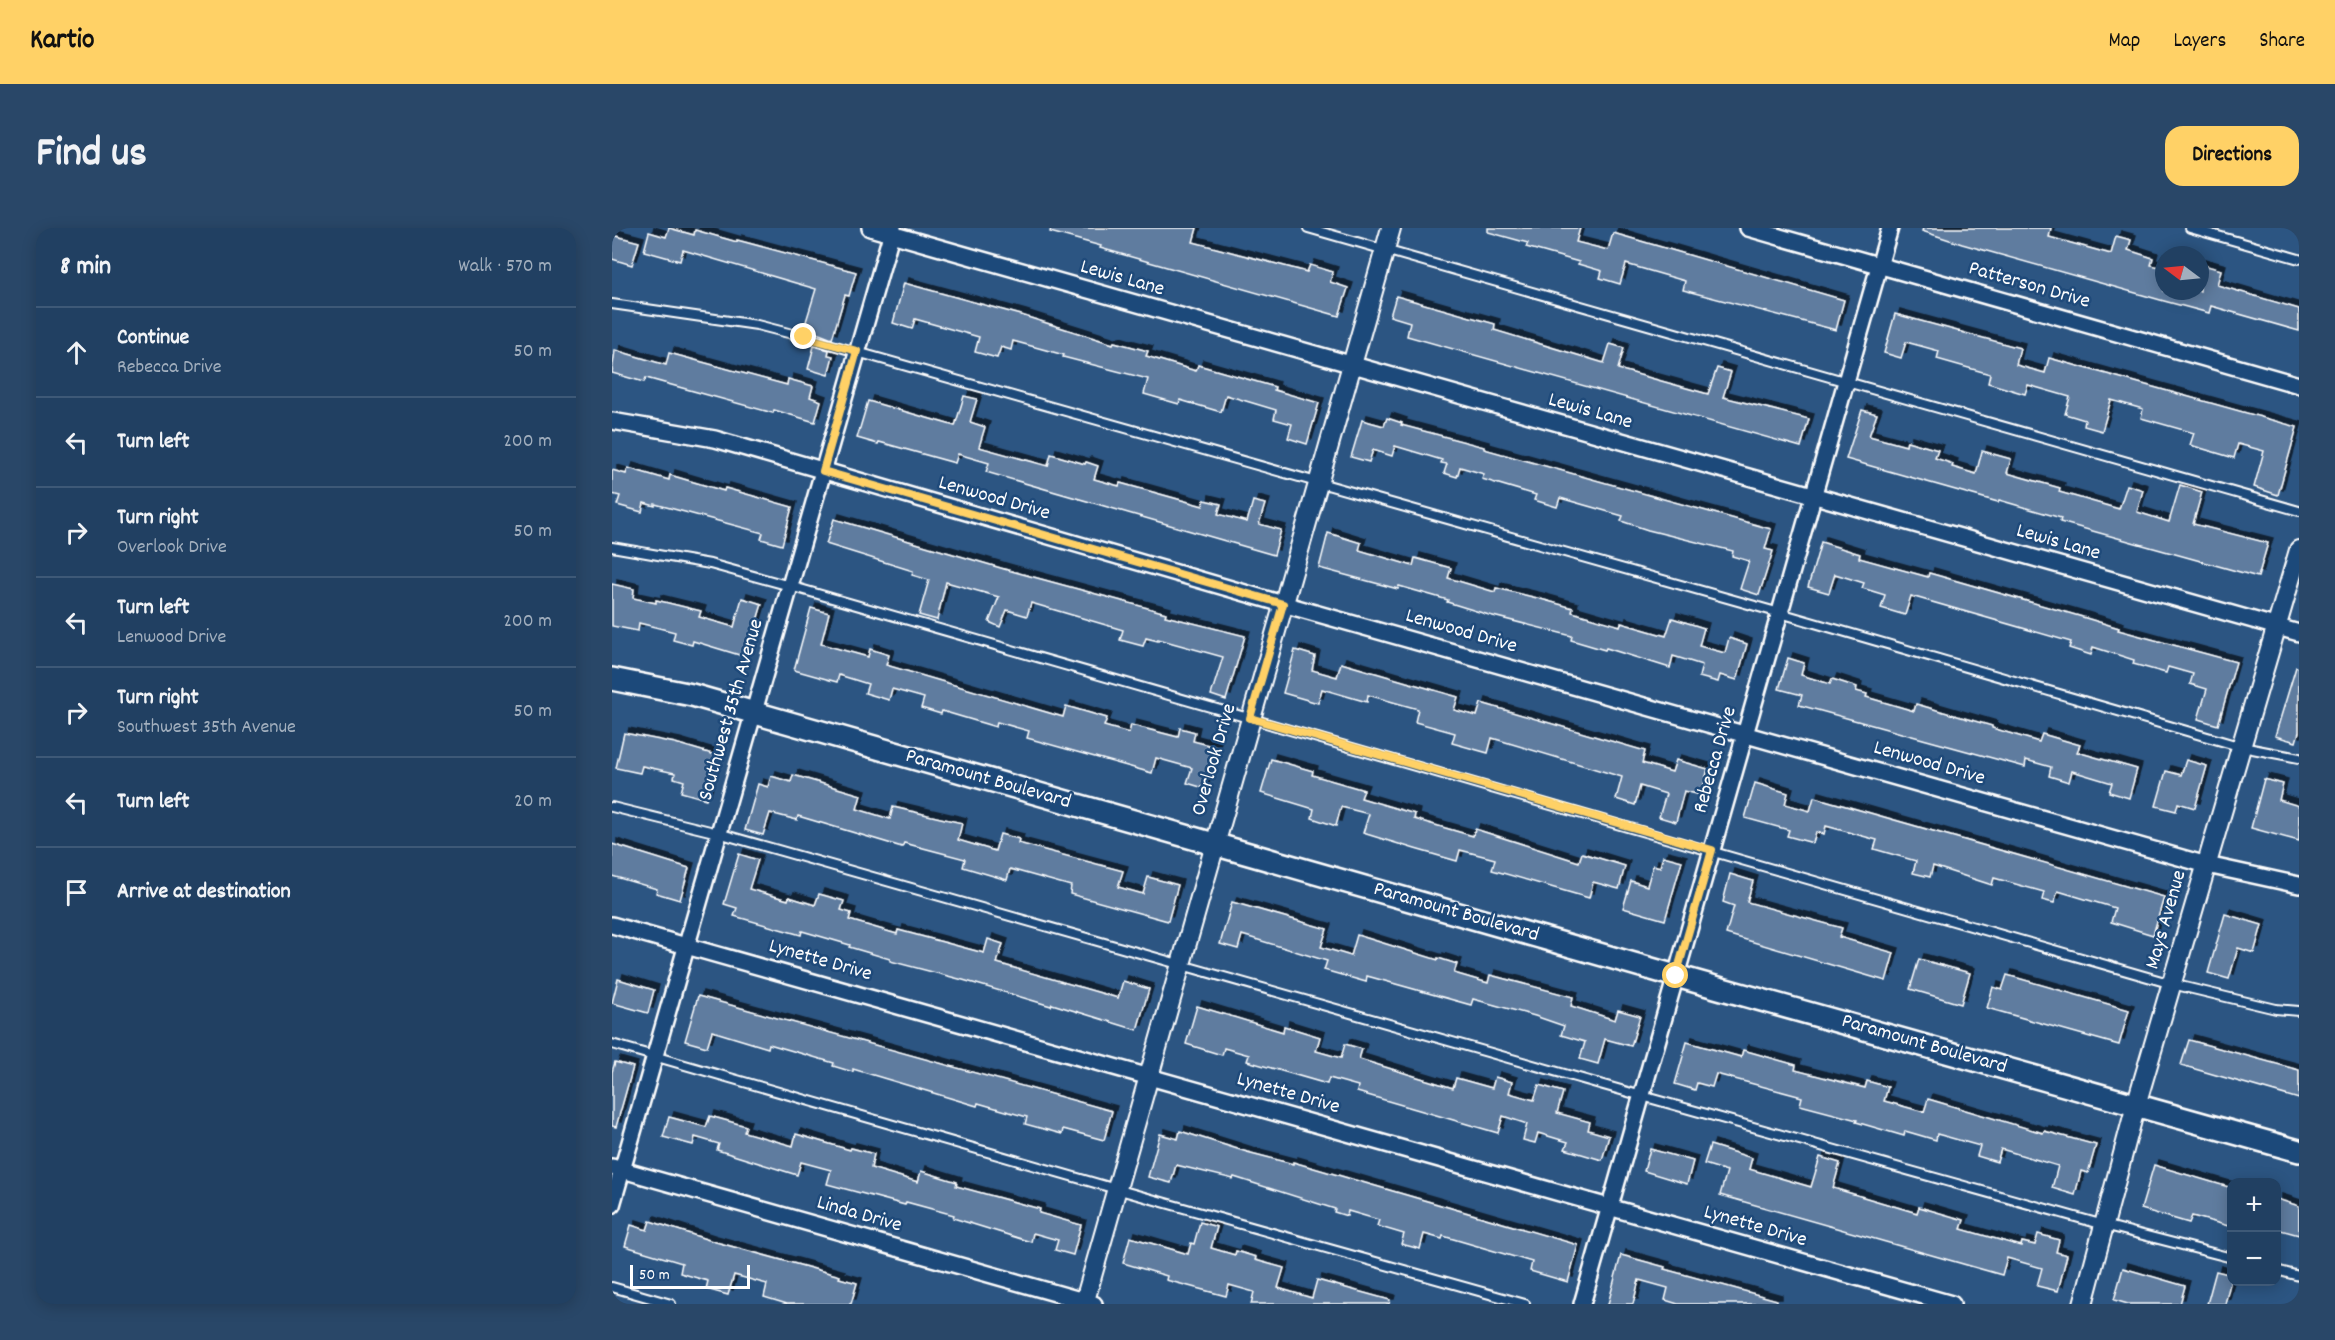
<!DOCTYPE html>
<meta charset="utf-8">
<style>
body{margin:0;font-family:Dekko,sans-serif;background:#294768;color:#f1f3f6}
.controls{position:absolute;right:18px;bottom:18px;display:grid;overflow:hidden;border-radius:12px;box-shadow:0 3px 15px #0003}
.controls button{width:54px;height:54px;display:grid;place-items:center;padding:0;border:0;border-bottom:2px solid #3e5977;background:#214062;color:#f1f3f6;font:30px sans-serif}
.compass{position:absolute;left:1543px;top:18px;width:54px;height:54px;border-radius:50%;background:#214062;box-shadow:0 3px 15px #0003;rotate:286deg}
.scale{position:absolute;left:18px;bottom:15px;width:120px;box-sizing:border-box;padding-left:6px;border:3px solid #fff;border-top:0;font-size:16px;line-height:21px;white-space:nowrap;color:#fff;-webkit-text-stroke:4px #1f4a7a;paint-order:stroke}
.stop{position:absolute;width:18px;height:18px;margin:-14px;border:4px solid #ffd166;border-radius:50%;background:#fff}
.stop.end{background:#ffd166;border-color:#fff;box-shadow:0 2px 6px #0008}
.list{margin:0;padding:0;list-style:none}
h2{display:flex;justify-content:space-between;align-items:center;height:78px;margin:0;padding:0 24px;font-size:26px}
h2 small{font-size:20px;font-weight:400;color:#a2afbe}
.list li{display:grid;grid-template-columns:39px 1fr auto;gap:18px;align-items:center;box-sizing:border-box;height:90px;padding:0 24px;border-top:2px solid #3e5977}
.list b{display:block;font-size:22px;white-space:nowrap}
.list p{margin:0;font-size:20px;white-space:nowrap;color:#a2afbe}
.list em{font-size:20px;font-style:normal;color:#a2afbe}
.icon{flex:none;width:33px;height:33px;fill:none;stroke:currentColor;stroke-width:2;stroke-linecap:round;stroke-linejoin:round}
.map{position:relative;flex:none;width:1687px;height:1076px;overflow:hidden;border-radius:18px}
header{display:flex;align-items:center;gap:36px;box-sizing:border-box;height:84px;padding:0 30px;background:#ffd166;color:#111}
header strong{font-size:28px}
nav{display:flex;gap:33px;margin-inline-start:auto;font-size:21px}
.intro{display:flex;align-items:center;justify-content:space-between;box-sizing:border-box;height:144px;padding:0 36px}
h1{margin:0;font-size:42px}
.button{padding:15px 27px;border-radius:18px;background:#ffd166;color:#111;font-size:21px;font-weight:700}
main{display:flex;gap:36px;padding:0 36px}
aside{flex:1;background:#214062;border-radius:18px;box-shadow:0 3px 15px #0003}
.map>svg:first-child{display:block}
.building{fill:#5e7c9f;stroke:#fff;stroke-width:1.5;filter:url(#shadow)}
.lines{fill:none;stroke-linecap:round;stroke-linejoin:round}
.service-casing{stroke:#fff;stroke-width:12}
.minor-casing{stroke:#fff;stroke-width:20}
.tertiary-casing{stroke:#fff;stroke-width:22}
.secondary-casing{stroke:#fff;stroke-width:26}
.service{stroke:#1f4a7a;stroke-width:8}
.minor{stroke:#1f4a7a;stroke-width:15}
.tertiary{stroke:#1f4a7a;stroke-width:18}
.secondary{stroke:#1f4a7a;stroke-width:21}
.route{stroke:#ffd166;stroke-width:8}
.labels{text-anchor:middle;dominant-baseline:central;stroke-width:5;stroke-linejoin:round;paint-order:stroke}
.street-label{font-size:21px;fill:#fff;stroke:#1f4a7a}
</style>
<header>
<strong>Kartio</strong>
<nav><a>Map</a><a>Layers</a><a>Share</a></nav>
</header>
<div class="intro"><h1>Find us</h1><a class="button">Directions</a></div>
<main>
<aside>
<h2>8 min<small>Walk · 570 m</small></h2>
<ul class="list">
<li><svg class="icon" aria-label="ahead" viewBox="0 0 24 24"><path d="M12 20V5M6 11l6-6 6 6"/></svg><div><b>Continue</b><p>Rebecca Drive</p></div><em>50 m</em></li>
<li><svg class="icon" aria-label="left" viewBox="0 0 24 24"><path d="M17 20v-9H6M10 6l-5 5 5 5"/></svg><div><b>Turn left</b></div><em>200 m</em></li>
<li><svg class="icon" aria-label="right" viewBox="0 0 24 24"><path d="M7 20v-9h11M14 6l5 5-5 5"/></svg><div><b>Turn right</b><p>Overlook Drive</p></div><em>50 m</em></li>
<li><svg class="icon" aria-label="left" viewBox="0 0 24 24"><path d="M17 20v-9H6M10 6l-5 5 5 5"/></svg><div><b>Turn left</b><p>Lenwood Drive</p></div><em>200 m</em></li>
<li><svg class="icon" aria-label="right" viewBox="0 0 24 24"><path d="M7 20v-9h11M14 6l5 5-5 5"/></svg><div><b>Turn right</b><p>Southwest 35th Avenue</p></div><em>50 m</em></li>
<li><svg class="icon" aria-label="left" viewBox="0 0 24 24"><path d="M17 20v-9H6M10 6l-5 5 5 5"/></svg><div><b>Turn left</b></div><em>20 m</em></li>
<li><svg class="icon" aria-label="arrive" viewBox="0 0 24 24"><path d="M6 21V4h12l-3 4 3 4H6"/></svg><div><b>Arrive at destination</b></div></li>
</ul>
</aside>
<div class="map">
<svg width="1687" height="1076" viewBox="0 0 1687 1076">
<defs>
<filter id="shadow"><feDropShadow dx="5" dy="-5" stdDeviation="0" flood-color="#0009"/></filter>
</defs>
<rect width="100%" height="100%" fill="#2c5582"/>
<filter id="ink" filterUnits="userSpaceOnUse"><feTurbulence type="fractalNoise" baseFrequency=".0167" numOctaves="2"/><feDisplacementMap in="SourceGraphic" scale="12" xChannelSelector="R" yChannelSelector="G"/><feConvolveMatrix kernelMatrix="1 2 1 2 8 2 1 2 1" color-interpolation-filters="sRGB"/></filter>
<g filter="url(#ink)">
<!-- building -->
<g class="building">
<path d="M57,0L82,7L83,2L125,14V12L244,44L237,68L233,67L220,111L192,100L204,61L71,22L68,33L32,23L37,4L54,9Z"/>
<path d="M439,0H585L581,14L695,44L698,37L721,44L718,54L736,60L727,88L488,20L489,18L438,4Z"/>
<path d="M876,0H968L964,14L996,22L1001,5L1232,72L1224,102L1071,62L1073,53L1014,36L1008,56L988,50L990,43L966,36L967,34L914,19L916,15L876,4Z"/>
<path d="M1311,0H1439L1437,9L1499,26L1504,8L1519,12L1516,22L1541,30L1539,37L1552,40V63H1588V36L1609,42L1605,57L1687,81V103L1599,78L1597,85L1552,73L1350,16L1310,3Z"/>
<path d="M0,7L27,14L20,37L0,31Z"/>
<path d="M292,55L409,87L501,116L502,114L536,123L534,128L584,143L586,137L663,159L662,162L707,175L695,216L676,210L680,196L662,191L664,182L614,167L609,184L568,172L567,176L532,166L536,151L451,129L452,127L401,113L399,122L389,119L385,130L363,124L367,109L303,91L300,101L281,95Z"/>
<path d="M784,68L883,96L882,102L992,135L998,116L1012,120L1006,141L1096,166L1105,140L1119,144L1111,169L1197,191L1189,219L795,108L798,94L778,88Z"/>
<path d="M1283,86L1408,120L1404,137L1433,145L1437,130L1685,199L1666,267L1642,259L1652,223L1626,216L1622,230L1578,217L1582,205L1529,190L1531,181L1499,172L1490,203L1472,198L1473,192L1453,186L1458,169L1416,157L1413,166L1376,155L1378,146L1325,131L1327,123L1294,114L1289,130L1272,125Z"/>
<path d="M202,118L217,122L216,127L221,128L216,147L196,141Z"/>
<path d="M3,122L54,137L57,125L175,157L176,151L201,158L198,169L209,173L203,194L162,182L161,185L34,150L32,154L0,145Z"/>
<path d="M352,168L365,171L358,194L373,199L367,219L436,238L439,226L473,236L474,234L486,238L482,251L507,258L508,255L591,278L592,272L609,276L606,286L635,294L641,273L653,276L647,296L669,302L662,327L374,244L377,235L346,226L343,235L267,214L266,216L245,210L256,173L343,198Z"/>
<path d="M1250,182L1265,186L1257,208L1294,218L1295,213L1326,222L1323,230L1341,236L1340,239L1364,246L1370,223L1399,231L1395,245L1448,260L1447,264L1507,281L1515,257L1531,262L1525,284L1557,294L1568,257L1590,264L1581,296L1656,315L1646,349L1448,294L1449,290L1387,272L1386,274L1234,231Z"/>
<path d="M775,190L790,195L789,197L872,219V221L1159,301L1153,321L1161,323L1147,367L1128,361L1137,333L1120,328L1121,323L1036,302L1009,293L1011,288L948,270L945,279L922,272L924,267L870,251L872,246L848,239L845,249L832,245L835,236L829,235L830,232L783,218L780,228L761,222L757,234L739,229L750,192L772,198Z"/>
<path d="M16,240L57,252L58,247L112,263L113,260L180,279L170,317L149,311L151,305L43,276V278L32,275L30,284L5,277L8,268L0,266V242L14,246Z"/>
<path d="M222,291L392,341L554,385L553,388L633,408L614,472L599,467L611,429L546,411V413L534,410L531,418L508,412L511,402L419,375L415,388L395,382L388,399L377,394L387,369L334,354L325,392L307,387L317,352L300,347L301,343L214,316Z"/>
<path d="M716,305L749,315L747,322L801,338L803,330L839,340L836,350L883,364L884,360L925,370L961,380L960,384L1008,398L1009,395L1054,408L1060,390L1092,400L1087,418L1113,425L1117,410L1135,416L1125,452L1108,447L1106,454L1087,449L1090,437L1061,428L1058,440L994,420L993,422L959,412L960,408L877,387L835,374L836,372L787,358L786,361L707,340Z"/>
<path d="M1209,314L1248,326L1247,330L1316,349L1317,345L1467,388L1507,400L1506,402L1624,434L1606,497L1586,491L1595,461L1578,456L1581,446L1556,439L1554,445L1521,436L1522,432L1481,419L1479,427L1457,420L1459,414L1299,368L1293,387L1269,380L1273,367L1250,360L1252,355L1223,346L1217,365L1196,359Z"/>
<path d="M0,356L22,361L21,370L44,375V372L89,383L87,389L122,399L130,370L150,376L134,429L81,413L80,417L61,412L63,404L27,395L26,403L0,398Z"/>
<path d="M199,380L217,385L209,416L256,429L258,421L277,427L274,437L451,489L454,478L495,490L492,498L517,505L519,497L566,509L568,500L583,504L581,513L604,519L592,560L575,555L580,540L544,530L540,545L415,510L417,503L385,494L384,499L330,483L329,486L309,480L312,470L280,461L277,472L253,465L256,456L227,447L225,454L182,442Z"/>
<path d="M683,422L703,428L700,442L725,449L729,435L846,469L842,482L865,488L869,475L1033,523L1030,535L1060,544L1064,532L1096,541L1089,567L1072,563L1064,594L1047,589L1054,566L1028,558L1023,577L1004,571L1010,549L880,510L876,525L840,515L843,505L803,494L806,481L756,467L755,474L710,461L706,475L671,465Z"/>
<path d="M1176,430L1192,435L1189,447L1218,456L1220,451L1245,459L1244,463L1255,466L1254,469L1302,483L1304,476L1380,498V500L1427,514L1430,506L1468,517L1465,524L1525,541L1517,570L1497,564L1500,555L1460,543L1457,554L1437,548L1439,539L1414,532L1413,539L1187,477L1190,467L1167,461Z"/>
<path d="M1684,439L1687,440V504L1684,514L1663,508Z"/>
<path d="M12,505L63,515L107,528L94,571L69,564L72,553L62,550L63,545L30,538L28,545L4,540Z"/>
<path d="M659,531L701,543L700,547L752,562L749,570L803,586L802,591L861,608L863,601L967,634L970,625L1013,638L1007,661L981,654L977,670L880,642L883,631L848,622L845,633L803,621L751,605L757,586L729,579L724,598L700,590L702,581L649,565Z"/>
<path d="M1574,532L1595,538L1583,580L1566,575L1564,583L1544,578L1554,543L1569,547Z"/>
<path d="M181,547L249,567L245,581L278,591L281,579L350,595L346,612L383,623L388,606L407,611L406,615L511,643L506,659L531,666L536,649L566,657L556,693L458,666L459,658L398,641L395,652L351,639L353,631L292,615L290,619L186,588L185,592L158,585L151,607L133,602L146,556L156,559L159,548L179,554Z"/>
<path d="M1652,551L1671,556L1667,572L1687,578V613L1639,600Z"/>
<path d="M1143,555L1176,565L1173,576L1198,583L1202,569L1552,669L1541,707L1499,694L1503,680L1446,663L1442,675L1430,672L1432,664L1382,650L1380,657L1321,638L1318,649L1301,645L1304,633L1262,621L1265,612L1214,598L1212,606L1204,604L1201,615L1175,608L1177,602L1133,590Z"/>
<path d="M0,616L77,640L68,672L44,665L45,661L0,648Z"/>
<path d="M127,626L146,632L137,661L176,672L177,669L203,677L207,666L232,673L229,682L239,685L237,692L285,706L286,702L372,725L376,711L391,716L385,735L506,770L511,753L537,761L525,802L440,776L439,778L351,752L278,733V731L237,719L238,717L190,703L189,707L122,688L125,680L112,676Z"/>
<path d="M1051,628L1070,633L1053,692L1011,680L1019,653L1035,658L1041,637L1048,639Z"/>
<path d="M1118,646L1141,653L1135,674L1230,700L1227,709L1282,725L1274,753L1114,706L1122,678L1111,674Z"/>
<path d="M620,674L715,701L709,719L739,728L745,707L826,732V730L845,736L842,745L876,755L878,747L961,769L959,778L1003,792L1006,782L1028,788L1019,818L993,811L986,836L968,831L973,814L949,807L952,798L923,788L861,771L859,777L755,748L754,754L712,742L715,733L630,707L626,721L608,716Z"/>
<path d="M1613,686L1650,697L1642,725L1626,720L1617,751L1596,745Z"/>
<path d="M1307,731L1358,745L1349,776L1298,761Z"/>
<path d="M1395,747L1517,782L1507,817L1375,780L1381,759L1390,762Z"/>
<path d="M6,751L42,762L36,785L0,775Z"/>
<path d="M86,768L500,883L492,912L451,901L450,906L413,896L415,889L366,875L365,878L241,841V844L221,838L222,835L157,816L156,820L100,803L95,819L73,813Z"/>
<path d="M585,778L671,804L672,798L708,809L704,823L729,830L733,816L750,821L747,831L841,860L844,850L880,860L883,849L900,854L897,865L922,872L927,857L951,864L945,885L978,894L976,902L997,908L990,932L953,921L956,914L926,905L923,915L911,912L915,896L891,888L886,905L745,864L746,858L717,850L715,856L635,833L637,827L612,820L610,827L574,816Z"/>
<path d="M1577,812L1687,842V871L1569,837Z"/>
<path d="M1075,814L1129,829L1131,822L1184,837L1183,842L1253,860L1255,853L1276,859L1272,873L1312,884L1316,871L1431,905L1432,903L1484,917L1476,945L1469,943L1463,967L1440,960L1446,938L1389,921L1385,934L1365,928L1368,918L1325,906L1324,912L1293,903L1292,908L1244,894L1245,892L1188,877L1190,869L1104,846L1100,859L1085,855L1083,862L1063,856Z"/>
<path d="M3,834L21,839L4,899L0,898V844Z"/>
<path d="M98,888L134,898L132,904L181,918L184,906L238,922L239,920L262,926L259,940L306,954L309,943L345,954L344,958L428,981L427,985L469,997L461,1027L443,1022L446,1012L421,1005L419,1014L341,990L342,987L294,974L293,977L215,956L219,942L189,934L185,947L105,922L107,916L83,909L81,917L51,909L57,889L94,899Z"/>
<path d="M568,903L635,924L681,936V934L966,1017L956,1054L918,1043L920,1034L831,1008L830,1011L812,1006L808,1021L789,1016L792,1006L765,998L767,992L736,983L735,988L722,984L723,981L622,949L621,951L564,937L559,955L536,949L548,906L566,911Z"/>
<path d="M1098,917L1140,930L1137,941L1199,959L1208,929L1228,935L1221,960L1305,985L1307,979L1352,992L1349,1001L1409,1018L1410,1014L1423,1017L1426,1006L1447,1012L1444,1024L1455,1027L1446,1063L1425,1058L1430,1040L1395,1030L1390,1047L1108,967L1115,943L1092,936Z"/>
<path d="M1038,921L1081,933L1075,956L1032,943Z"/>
<path d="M1542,937L1620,960V999L1580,988L1577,995L1529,981Z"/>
<path d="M1665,971L1687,978V1007L1665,1001Z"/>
<path d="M38,993L100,1013L228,1048L227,1050L245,1055L239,1076H175L152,1069L155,1056L122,1047L116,1067L94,1061L96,1053L68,1045L70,1035L13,1018L19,997L35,1002Z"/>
<path d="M588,994L605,999L599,1020L623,1027L624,1023L644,1029L643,1032L672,1040L666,1060L700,1070L705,1052L778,1072L777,1076H639L642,1064L617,1057L614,1068L554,1052L555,1048L511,1035L518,1009L576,1026L579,1015L582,1016Z"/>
<path d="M1009,1027L1053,1039L1052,1041L1165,1072V1076H1066L1053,1072L1056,1060L1027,1052L1021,1076H996Z"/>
<path d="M1511,1040L1573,1058L1568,1076H1516L1502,1072Z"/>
<path d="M1604,1043L1620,1047L1613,1076H1595Z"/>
</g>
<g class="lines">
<!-- service casing -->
<g class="service-casing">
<g id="service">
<path d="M696,0L1687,283"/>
<path d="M1578,0L1687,31"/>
<path d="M0,76L145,97L192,109L1168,385L1630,519L1687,530"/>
<path d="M0,319L98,336L178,358L1560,756L1664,781L1687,783"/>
<path d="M0,579L106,605L1030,868L1492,997L1620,1030"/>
<path d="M0,816L504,961L913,1076"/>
<path d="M1664,1042L1687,1048"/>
<path d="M0,1059L59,1076"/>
</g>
</g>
<!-- minor casing -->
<g class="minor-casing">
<g id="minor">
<path d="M258,0L1687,405"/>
<path d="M1136,0L1687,157"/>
<path d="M0,193L103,211L671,376L1595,637L1687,657"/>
<path d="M0,697L1340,1076"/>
<path d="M0,939L482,1076"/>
<path d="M0,977L281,0"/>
<path d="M970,1076L1278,0"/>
</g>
</g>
<!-- tertiary casing -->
<g class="tertiary-casing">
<g id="tertiary">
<path d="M472,1076L779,0"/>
<path d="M1471,1076L1524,877L1687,322"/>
</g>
</g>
<!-- secondary casing -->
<g class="secondary-casing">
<path id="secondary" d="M0,451L80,467L1064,748L1687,923"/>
</g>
<!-- service -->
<use href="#service" class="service"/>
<!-- minor -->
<use href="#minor" class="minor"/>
<!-- tertiary -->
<use href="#tertiary" class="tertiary"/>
<!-- secondary -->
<use href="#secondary" class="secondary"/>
</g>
</g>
<g class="lines" filter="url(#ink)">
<!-- route -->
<path class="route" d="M192,109L245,123L211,243L671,376L638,490L1100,622L1064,748"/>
</g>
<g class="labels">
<!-- street labels -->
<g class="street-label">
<text transform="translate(510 51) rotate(16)">Lewis Lane</text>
<text transform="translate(1417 58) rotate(16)">Patterson Drive</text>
<text transform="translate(978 184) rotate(16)">Lewis Lane</text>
<text transform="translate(382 271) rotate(16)">Lenwood Drive</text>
<text transform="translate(1446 315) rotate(16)">Lewis Lane</text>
<text transform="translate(849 404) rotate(16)">Lenwood Drive</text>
<text transform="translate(120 482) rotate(-74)">Southwest 35th Avenue</text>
<text transform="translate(603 532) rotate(-74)">Overlook Drive</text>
<text transform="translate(1104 532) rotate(-74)">Rebecca Drive</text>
<text transform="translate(1317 536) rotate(16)">Lenwood Drive</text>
<text transform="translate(376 552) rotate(16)">Paramount Boulevard</text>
<text transform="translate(844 685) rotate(16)">Paramount Boulevard</text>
<text transform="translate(1555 692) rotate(-74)">Mays Avenue</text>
<text transform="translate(208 733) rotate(16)">Lynette Drive</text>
<text transform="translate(1312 817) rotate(16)">Paramount Boulevard</text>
<text transform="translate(676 866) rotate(16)">Lynette Drive</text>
<text transform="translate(247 987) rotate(16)">Linda Drive</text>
<text transform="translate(1143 999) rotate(16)">Lynette Drive</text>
</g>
</g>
</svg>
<div class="controls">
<button>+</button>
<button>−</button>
</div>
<svg class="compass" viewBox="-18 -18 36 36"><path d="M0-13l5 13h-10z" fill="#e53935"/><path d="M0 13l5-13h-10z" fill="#a2afbe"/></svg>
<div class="scale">50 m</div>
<div class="stop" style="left:1064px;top:748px"></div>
<div class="stop end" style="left:192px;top:109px"></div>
</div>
</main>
